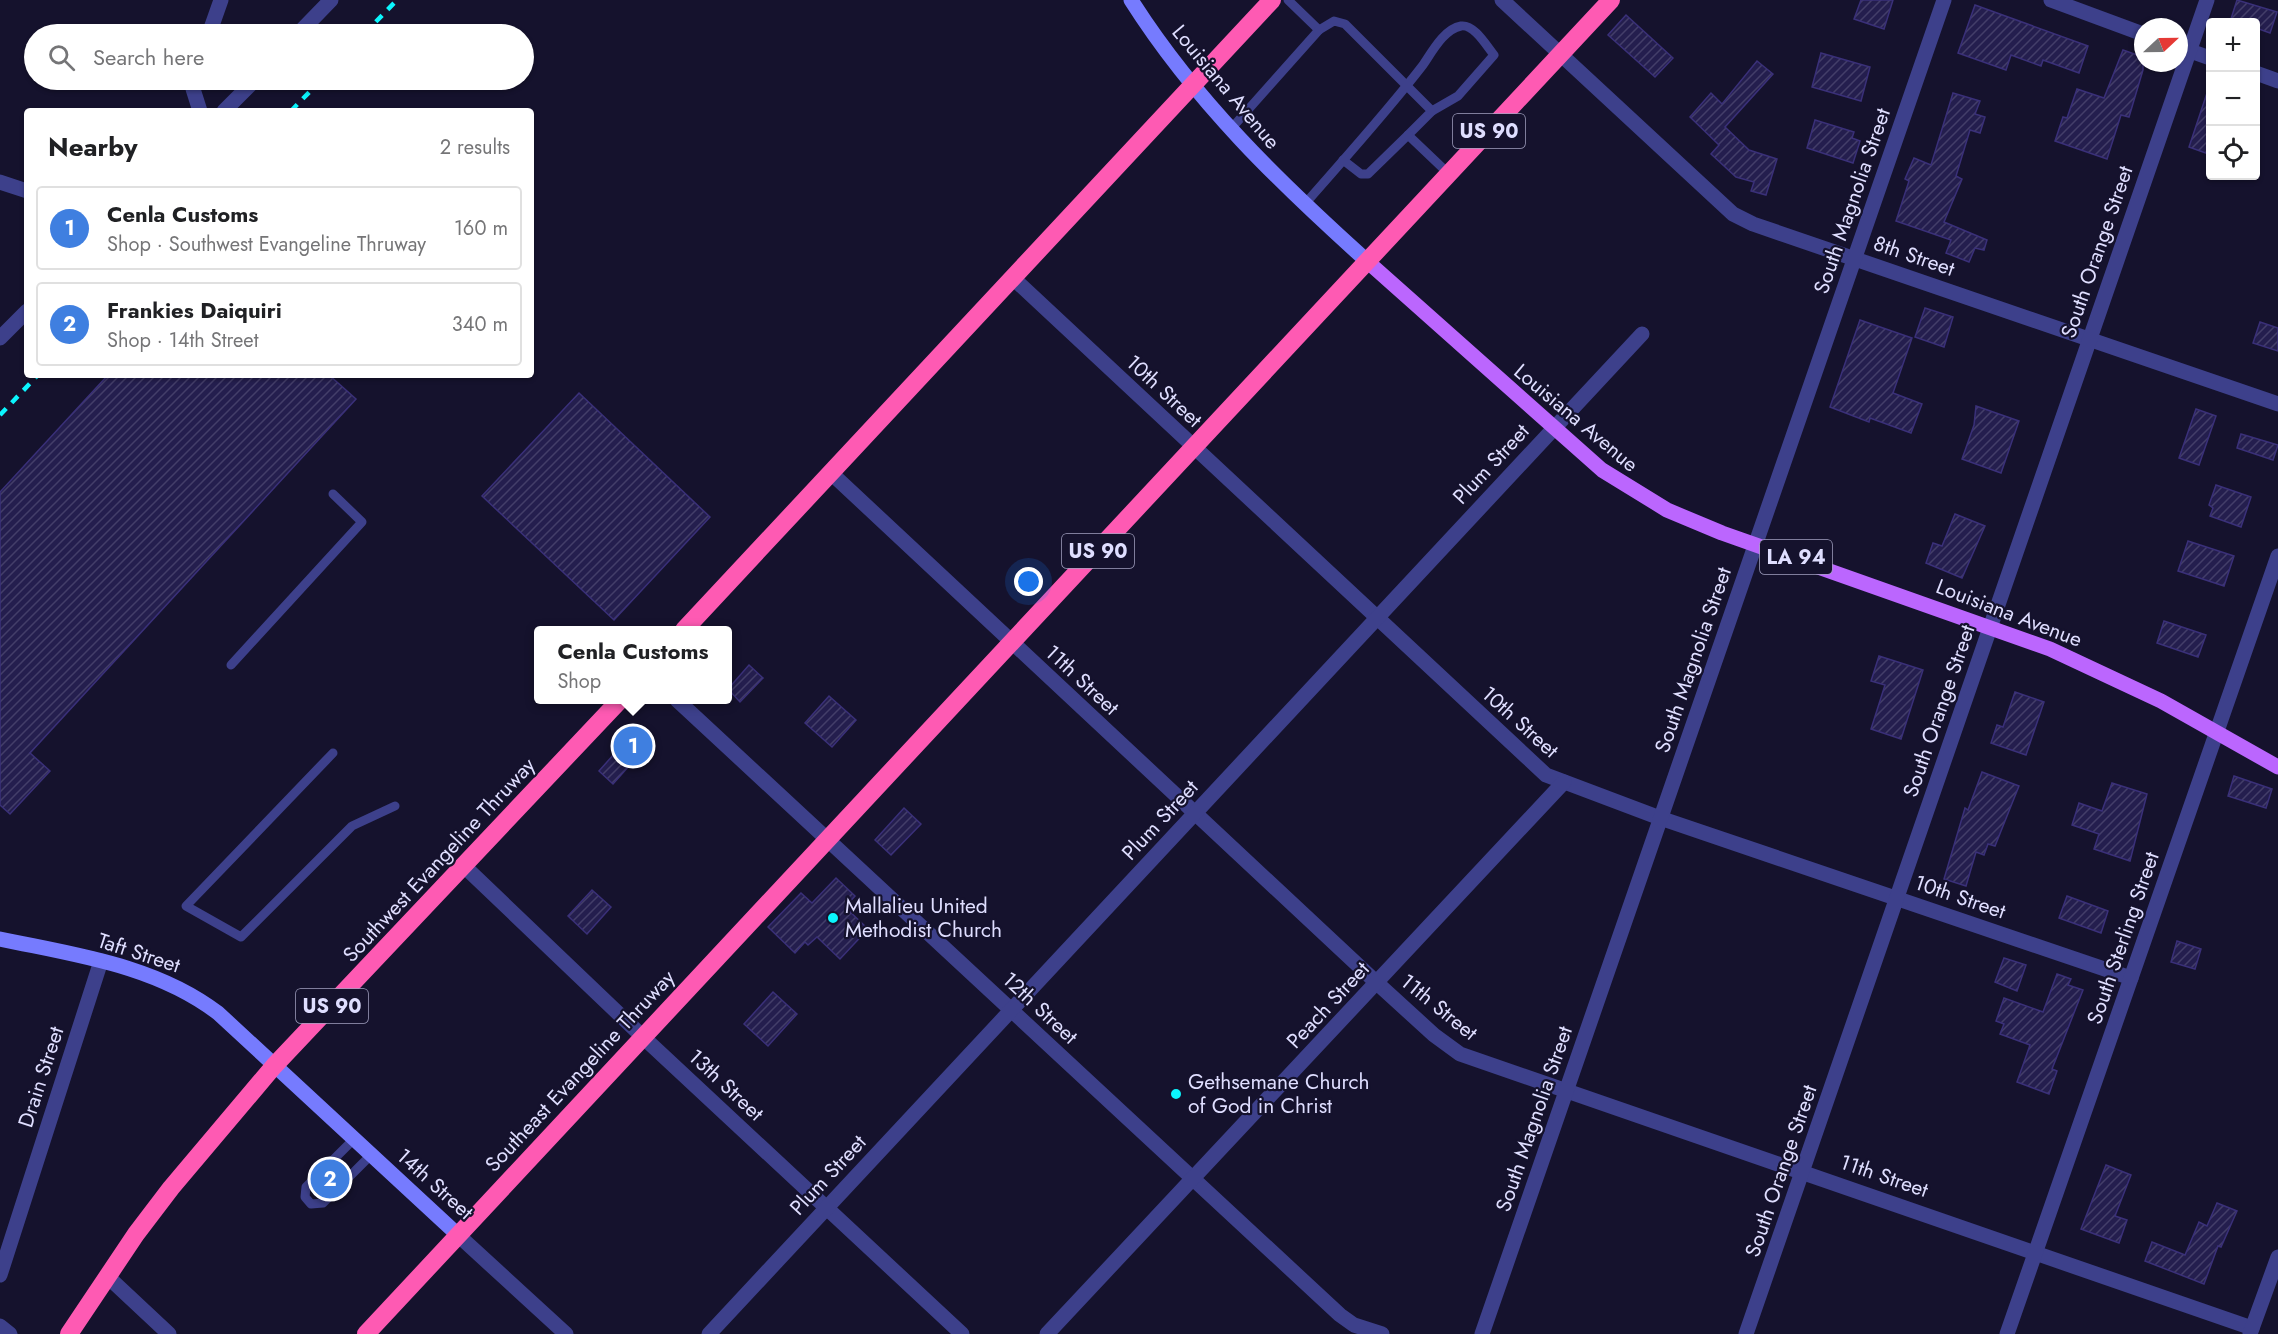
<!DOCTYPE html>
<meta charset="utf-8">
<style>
body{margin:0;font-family:Jost,sans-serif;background:#f2f2f2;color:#202124}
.controls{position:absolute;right:18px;top:18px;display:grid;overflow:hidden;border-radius:6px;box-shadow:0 2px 4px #0004}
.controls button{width:54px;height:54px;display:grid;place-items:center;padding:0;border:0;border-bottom:2px solid #e0e0e0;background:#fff;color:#202124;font:30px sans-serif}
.compass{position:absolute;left:2134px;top:18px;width:54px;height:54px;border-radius:50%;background:#fff;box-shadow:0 2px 4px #0004;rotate:68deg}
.you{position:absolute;left:1029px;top:582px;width:21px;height:21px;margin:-15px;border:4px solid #fff;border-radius:50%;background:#1a73e8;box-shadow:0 0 0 9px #1a73e833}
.badge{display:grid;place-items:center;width:39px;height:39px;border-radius:50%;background:#178086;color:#fff;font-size:20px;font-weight:700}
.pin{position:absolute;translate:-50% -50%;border:3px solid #fff;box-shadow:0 2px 6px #0006}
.popup{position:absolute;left:534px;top:626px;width:198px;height:78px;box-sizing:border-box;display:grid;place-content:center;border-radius:6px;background:#fff;filter:drop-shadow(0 2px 4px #0005);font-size:20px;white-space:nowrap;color:#757577}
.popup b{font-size:22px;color:#202124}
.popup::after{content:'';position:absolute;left:50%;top:100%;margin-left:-12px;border:12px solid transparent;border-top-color:#fff}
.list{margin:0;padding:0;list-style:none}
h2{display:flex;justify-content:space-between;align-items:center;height:78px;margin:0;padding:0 24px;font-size:26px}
h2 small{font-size:20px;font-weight:400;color:#757577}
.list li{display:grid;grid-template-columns:39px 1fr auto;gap:18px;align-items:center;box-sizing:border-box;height:84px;margin:0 12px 12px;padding:0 12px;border:2px solid #e0e0e0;border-radius:6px}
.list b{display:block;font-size:22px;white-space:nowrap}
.list p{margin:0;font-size:20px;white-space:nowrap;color:#757577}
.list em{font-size:20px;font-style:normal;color:#757577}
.icon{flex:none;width:33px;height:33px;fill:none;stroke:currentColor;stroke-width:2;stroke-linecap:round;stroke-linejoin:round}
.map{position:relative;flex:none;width:2278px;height:1334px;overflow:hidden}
.search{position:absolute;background:#fff;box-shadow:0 2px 4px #0004;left:24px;top:24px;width:510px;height:66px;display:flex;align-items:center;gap:15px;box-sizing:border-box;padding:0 21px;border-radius:33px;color:#757577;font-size:22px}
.panel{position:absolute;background:#fff;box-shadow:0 2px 4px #0004;left:24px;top:108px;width:510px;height:270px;border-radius:6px}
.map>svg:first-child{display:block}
.building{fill:url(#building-hatch);stroke:#3a3079;stroke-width:1.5}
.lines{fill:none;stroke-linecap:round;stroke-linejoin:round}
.lane{stroke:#3d408b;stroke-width:9}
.street{stroke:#3d408b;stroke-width:15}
.secondary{stroke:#767bfe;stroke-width:15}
.primary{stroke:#bb66fe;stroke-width:15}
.highway{stroke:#fe5ab3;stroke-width:18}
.rail{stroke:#0bf5fd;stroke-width:4.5;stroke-dasharray:9 8;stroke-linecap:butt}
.poi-dot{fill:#0bf5fd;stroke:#15122d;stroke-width:2}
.labels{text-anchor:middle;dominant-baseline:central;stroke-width:4.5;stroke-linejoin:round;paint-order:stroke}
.shield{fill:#15122d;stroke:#a2a1c0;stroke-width:1.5}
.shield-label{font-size:20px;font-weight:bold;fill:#dfdeff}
.street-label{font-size:21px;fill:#dfdeff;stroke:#15122d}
.poi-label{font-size:21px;fill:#dfdeff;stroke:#15122d;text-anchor:start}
</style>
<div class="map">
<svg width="2278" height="1334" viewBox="0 0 2278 1334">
<defs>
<pattern id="building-hatch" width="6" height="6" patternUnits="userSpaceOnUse" patternTransform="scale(1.5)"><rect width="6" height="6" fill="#241e4e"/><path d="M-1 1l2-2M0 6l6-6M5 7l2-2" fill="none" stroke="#433e69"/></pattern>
</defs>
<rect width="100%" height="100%" fill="#15122d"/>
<!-- building -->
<g class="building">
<path d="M1861,0H1893L1884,29L1854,19Z"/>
<path d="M2237,0L2277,12L2270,33L2256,28V22H2230Z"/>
<path d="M1975,5L2088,46L2079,73L2043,60L2041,66L2011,55L2006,70L1958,53Z"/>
<path d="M1626,15L1673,58L1655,77L1608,35Z"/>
<path d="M2123,50L2143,57V70L2129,117L2121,115L2107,159L2055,141L2063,117L2067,118L2077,89L2104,98Z"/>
<path d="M1821,53L1870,67L1861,101L1812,87Z"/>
<path d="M1757,61L1773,74L1725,127L1749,150L1777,159L1766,195L1751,191L1754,182L1736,177L1711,154L1719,145L1690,117L1711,93L1722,104Z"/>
<path d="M2208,90L2211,91V155L2189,147Z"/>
<path d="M1953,93L1980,101L1975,114L1985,117L1980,133L1970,130L1956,176L1962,179L1944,222L1987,240L1984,250L1975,248L1969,262L1946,253L1951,240L1896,221L1909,181L1905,179L1914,158L1931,165Z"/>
<path d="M1815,120L1854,132L1852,138L1860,141L1853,163L1807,148Z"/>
<path d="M1925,308L1953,317L1944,347L1915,337Z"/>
<path d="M1860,320L1912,338L1893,393L1922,404L1911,433L1870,418L1869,422L1830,407Z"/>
<path d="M2260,322L2278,328V351L2253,343Z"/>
<path d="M108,375H329L356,399L30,753L50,771L10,814L0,805V492Z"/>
<path d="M579,393L710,517L614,620L482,496Z"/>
<path d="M1976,406L2019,421L2001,473L1962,459L1974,425Z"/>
<path d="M2196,409L2216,416L2199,465L2179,458Z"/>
<path d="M2241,434L2278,445L2273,460L2237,448Z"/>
<path d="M2216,485L2251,497L2241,527L2210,516L2213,508L2209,505Z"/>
<path d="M1955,514L1985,526L1962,578L1926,563L1933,543L1942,546Z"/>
<path d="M2188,541L2234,556L2224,586L2178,571Z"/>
<path d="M2164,621L2206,635L2198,657L2157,643Z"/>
<path d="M1879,656L1923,670L1901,739L1871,729L1885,685L1871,681Z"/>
<path d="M749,665L763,678L740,702L728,689Z"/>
<path d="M2015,692L2044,702L2026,755L1991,743L1997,725L2003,727Z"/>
<path d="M829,696L856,720L832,747L805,723Z"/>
<path d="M631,735L645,748L613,784L599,771Z"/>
<path d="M1982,772L2019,786L1995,846L1988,844L1984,855L1976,852L1966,886L1944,879L1965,808L1968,810Z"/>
<path d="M2234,776L2272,789L2266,808L2228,796Z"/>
<path d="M2112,783L2147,794L2130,861L2094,849L2099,834L2072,825L2079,803L2102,811Z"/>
<path d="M904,808L921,824L891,855L875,840Z"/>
<path d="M836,878L855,896L845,907L868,929L840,959L817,937L808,945L805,942L795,953L768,927L801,893L812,903Z"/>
<path d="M592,890L611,907L587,934L568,916Z"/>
<path d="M2067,896L2108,911L2101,933L2059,918Z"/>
<path d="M2177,941L2201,949L2195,969L2171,962Z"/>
<path d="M2004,958L2026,965L2017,991L1995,982Z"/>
<path d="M2057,974L2071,979L2068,985L2083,990L2052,1069L2057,1071L2049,1094L2017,1082L2030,1045L2000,1034L2004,1024L1996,1021L2004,998L2043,1012Z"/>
<path d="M773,992L797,1014L768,1046L744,1024Z"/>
<path d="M341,1162L348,1169L319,1197L313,1190Z"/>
<path d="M2106,1165L2131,1175L2115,1216L2127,1220L2119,1243L2081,1229Z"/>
<path d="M2217,1203L2237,1211L2221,1247L2218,1246L2204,1284L2145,1261L2152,1242L2185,1255L2199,1222L2207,1226Z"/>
</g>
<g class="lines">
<!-- lane -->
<g class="lane">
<path d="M1288,0L1319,30"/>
<path d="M1230,130L1319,30L1334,21L1345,24L1432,111L1408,135L1449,174"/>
<path d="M1343,160L1361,174H1368L1408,135"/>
<path d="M1304,205C1344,159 1386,113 1423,65C1432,52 1444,29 1461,26C1474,24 1486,45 1494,55L1458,96L1432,111"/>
<path d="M231,665L362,522L333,494"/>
<path d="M333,753L186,906L241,937L352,826L395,806"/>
<path d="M354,1139L306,1187L305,1197L311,1204L323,1203L371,1155"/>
</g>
<!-- street -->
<g class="street">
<path d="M1502,0L1733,214L1753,224L2278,404"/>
<path d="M2051,0L2143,34"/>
<path d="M209,34L221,0"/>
<path d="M298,34L331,0"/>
<path d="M2179,47L2210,58"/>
<path d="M2256,73L2278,81"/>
<path d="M195,80L193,89L200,111"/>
<path d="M224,111L255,80"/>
<path d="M0,182L27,191"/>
<path d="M1013,278L1546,775L1660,818L2131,978"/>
<path d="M0,338L27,311"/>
<path d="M830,472L1377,983L1434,1035L1460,1054L2252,1328"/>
<path d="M677,700L1340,1315L1354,1325L1382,1334"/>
<path d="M464,866L643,1037L962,1334"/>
<path d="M458,1235L566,1334"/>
<path d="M0,1275L101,961"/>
<path d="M107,1276L169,1334"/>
<path d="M0,1326L10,1334"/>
<path d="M709,1334L1642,334"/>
<path d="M1047,1334L1564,782"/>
<path d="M1482,1334L1944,0"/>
<path d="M1746,1334L2207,0"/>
<path d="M2007,1334L2278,556"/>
<path d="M2250,1334L2278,1257"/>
</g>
<!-- secondary -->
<g class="secondary">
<path d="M1131,0C1195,101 1280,183 1368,262"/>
<path d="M0,939C75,955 155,965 218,1013L458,1235"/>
</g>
<!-- primary -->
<path class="primary" d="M1368,262L1602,470L1667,510L1722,533L2050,649L2161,701L2278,767"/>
<!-- highway -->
<g class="highway">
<path d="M684,630L1272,0"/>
<path d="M69,1334L136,1234L171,1188L274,1066L620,700"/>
<path d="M366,1334L1611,0"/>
</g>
<!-- rail -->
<g class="rail">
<path d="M364,34L397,0"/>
<path d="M291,111L321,80"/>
<path d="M0,415L38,375"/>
</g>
</g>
<!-- markers -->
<g class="poi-dot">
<circle cx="833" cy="918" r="6"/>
<circle cx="1176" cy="1094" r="6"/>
</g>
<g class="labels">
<!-- shield labels -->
<g class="shield">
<rect x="1453" y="114" width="72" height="34" rx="4.5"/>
<rect x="1062" y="534" width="72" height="34" rx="4.5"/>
<rect x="1760" y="540" width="72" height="34" rx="4.5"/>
<rect x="296" y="989" width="72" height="34" rx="4.5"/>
</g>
<g class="shield-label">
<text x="1489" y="131">US 90</text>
<text x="1098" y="551">US 90</text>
<text x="1796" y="557">LA 94</text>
<text x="332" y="1006">US 90</text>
</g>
<!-- street labels -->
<g class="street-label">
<text transform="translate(1226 87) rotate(50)">Louisiana Avenue</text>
<text transform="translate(1852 201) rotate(-71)">South Magnolia Street</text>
<text transform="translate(2097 252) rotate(-71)">South Orange Street</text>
<text transform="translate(1914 256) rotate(19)">8th Street</text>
<text transform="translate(1164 391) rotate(43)">10th Street</text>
<text transform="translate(1576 418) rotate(40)">Louisiana Avenue</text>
<text transform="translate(1491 464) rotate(-47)">Plum Street</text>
<text transform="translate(2009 613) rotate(21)">Louisiana Avenue</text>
<text transform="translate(1693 660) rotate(-71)">South Magnolia Street</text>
<text transform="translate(1082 680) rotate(43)">11th Street</text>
<text transform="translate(1939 711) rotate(-71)">South Orange Street</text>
<text transform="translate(1520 722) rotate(42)">10th Street</text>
<text transform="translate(1160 820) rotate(-47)">Plum Street</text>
<text transform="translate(439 860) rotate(-47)">Southwest Evangeline Thruway</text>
<text transform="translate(1960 897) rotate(19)">10th Street</text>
<text transform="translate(2123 938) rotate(-71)">South Sterling Street</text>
<text transform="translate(139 953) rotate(18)">Taft Street</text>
<text transform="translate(1328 1005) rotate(-47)">Peach Street</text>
<text transform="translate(1439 1007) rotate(39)">11th Street</text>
<text transform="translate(1040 1008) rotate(43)">12th Street</text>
<text transform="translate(580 1071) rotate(-47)">Southeast Evangeline Thruway</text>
<text transform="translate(41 1077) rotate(-72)">Drain Street</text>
<text transform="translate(726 1085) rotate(43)">13th Street</text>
<text transform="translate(1534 1119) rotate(-71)">South Magnolia Street</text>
<text transform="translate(1781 1171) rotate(-71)">South Orange Street</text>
<text transform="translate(828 1175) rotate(-47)">Plum Street</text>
<text transform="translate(1884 1176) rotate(19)">11th Street</text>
<text transform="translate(435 1184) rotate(42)">14th Street</text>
</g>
<!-- poi labels -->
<g class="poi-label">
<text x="845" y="906">Mallalieu United<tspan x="845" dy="24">Methodist Church</tspan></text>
<text x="1188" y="1082">Gethsemane Church<tspan x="1188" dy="24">of God in Christ</tspan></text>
</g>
</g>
</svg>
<div class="controls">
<button>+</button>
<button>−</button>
<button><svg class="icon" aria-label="locate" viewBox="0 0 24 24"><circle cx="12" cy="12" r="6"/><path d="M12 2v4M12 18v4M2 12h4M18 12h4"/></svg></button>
</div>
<svg class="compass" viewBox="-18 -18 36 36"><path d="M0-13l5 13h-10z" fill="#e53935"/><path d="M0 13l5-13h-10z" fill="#757577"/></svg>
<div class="you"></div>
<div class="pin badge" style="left:633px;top:746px;background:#3f7fe0">1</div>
<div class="popup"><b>Cenla Customs</b>Shop</div>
<div class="pin badge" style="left:330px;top:1179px;background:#3f7fe0">2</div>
<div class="search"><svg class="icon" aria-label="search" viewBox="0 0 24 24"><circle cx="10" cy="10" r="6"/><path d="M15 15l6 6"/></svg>Search here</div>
<section class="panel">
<h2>Nearby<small>2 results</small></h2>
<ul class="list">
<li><span class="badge" style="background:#3f7fe0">1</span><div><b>Cenla Customs</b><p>Shop · Southwest Evangeline Thruway</p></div><em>160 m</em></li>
<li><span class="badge" style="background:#3f7fe0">2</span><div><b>Frankies Daiquiri</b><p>Shop · 14th Street</p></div><em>340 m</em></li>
</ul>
</section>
</div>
